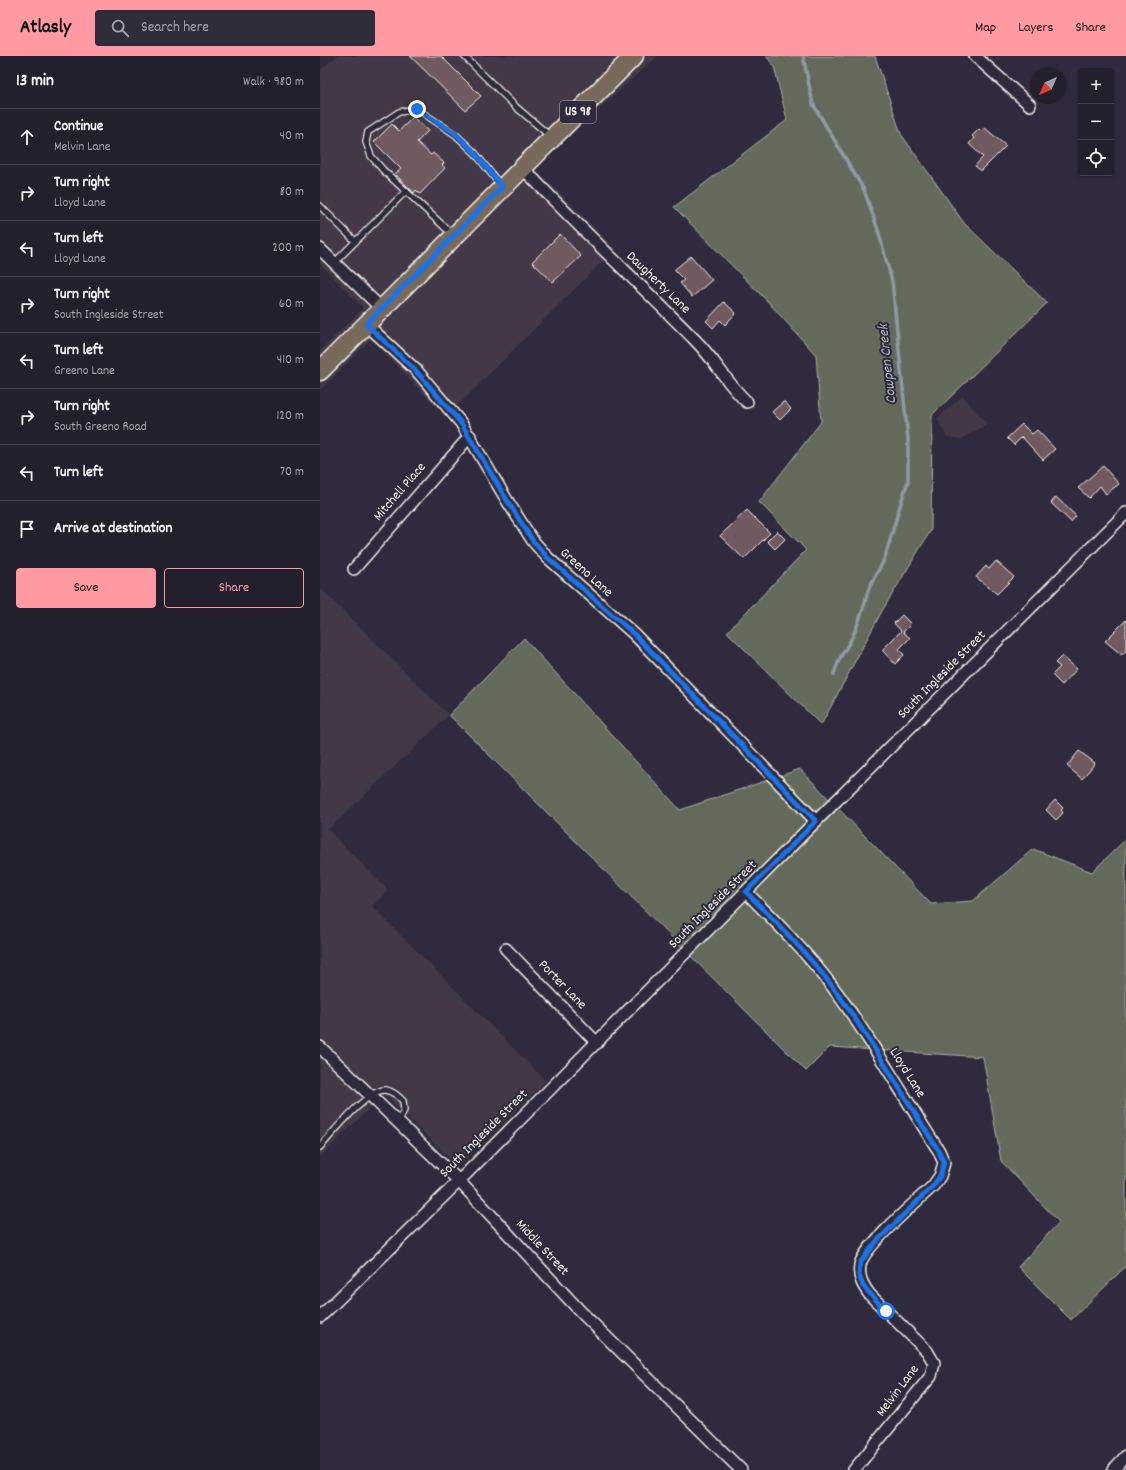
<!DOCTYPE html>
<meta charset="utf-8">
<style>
body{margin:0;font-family:Dekko,sans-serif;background:#2f2d3a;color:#f1f3f6}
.controls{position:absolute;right:12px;top:12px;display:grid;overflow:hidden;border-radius:4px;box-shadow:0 1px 3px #0004}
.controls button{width:36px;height:36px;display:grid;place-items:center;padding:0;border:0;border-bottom:1px solid #403e4a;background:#23202e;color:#f1f3f6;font:20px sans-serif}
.compass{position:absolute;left:710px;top:12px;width:36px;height:36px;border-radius:50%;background:#23202e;box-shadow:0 1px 3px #0004;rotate:225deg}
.stop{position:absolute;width:12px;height:12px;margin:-9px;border:3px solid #1a73e8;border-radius:50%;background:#fff}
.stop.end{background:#1a73e8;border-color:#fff;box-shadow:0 1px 4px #0008}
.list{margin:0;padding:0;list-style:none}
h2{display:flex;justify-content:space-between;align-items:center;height:52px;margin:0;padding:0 16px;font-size:17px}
h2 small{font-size:13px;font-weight:400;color:#a3a3aa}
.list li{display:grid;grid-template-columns:26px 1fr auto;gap:12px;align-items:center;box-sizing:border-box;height:56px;padding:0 16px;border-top:1px solid #403e4a}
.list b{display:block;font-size:15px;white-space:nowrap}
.list p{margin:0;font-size:13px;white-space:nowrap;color:#a3a3aa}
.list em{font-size:13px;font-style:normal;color:#a3a3aa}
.actions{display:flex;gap:8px;padding:12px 16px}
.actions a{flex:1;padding:9px 0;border:1px solid #ff9aa2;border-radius:4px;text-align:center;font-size:14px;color:#ff9aa2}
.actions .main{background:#ff9aa2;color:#111}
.icon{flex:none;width:22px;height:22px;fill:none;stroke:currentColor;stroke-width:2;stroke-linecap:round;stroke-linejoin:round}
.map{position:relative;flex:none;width:806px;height:1414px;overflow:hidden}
header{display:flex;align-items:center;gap:24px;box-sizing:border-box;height:56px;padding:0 20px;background:#ff9aa2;color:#111}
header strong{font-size:19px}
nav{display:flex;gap:22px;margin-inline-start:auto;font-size:14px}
.search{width:280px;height:36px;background:#2f2d3a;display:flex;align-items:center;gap:10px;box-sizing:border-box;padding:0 14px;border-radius:4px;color:#a3a3aa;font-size:15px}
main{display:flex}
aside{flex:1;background:#23202e}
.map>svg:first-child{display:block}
.built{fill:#423847}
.green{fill:#646a5c;stroke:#acaea2}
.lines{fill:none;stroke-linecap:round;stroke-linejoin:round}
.stream{stroke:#9099a5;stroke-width:3.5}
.building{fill:#705a5e;stroke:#f4f1e8}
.service-casing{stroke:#f4f1e8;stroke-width:8}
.minor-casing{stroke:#f4f1e8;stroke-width:14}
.primary-casing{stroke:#f4f1e8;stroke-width:21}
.service{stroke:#2f2a3d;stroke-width:5.5}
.minor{stroke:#2f2a3d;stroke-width:11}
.primary{stroke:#77695c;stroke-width:18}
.route{stroke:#1a73e8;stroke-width:5}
.labels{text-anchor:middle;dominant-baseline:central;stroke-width:4;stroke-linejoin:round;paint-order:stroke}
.shield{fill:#2f2a3d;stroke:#b9b5b5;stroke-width:1}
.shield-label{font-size:13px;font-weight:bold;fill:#f4f1e8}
.street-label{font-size:14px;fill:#f4f1e8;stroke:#2f2a3d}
.water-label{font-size:15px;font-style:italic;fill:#b2b7bc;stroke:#2f2a3d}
</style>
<header>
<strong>Atlasly</strong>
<div class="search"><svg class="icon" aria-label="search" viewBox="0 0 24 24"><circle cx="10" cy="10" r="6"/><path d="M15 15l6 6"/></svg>Search here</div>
<nav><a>Map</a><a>Layers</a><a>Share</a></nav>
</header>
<main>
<aside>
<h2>13 min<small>Walk · 980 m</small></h2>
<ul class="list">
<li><svg class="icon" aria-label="ahead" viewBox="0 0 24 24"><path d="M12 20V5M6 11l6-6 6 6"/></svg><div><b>Continue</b><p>Melvin Lane</p></div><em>40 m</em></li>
<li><svg class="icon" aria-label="right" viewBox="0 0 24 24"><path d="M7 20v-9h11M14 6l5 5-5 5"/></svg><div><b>Turn right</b><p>Lloyd Lane</p></div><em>80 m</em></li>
<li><svg class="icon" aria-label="left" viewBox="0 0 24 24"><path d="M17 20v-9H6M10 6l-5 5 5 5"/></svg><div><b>Turn left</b><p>Lloyd Lane</p></div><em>200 m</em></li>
<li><svg class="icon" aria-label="right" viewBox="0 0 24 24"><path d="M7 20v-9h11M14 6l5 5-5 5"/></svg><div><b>Turn right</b><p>South Ingleside Street</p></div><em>60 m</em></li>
<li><svg class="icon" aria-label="left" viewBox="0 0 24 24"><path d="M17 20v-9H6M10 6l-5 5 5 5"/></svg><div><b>Turn left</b><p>Greeno Lane</p></div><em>410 m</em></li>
<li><svg class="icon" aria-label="right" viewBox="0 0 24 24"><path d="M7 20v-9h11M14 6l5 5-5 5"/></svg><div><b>Turn right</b><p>South Greeno Road</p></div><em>120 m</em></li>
<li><svg class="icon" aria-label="left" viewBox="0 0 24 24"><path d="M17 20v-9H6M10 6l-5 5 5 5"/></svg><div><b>Turn left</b></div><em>70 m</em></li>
<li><svg class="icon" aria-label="arrive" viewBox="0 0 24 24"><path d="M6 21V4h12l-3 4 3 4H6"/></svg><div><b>Arrive at destination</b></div></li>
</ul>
<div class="actions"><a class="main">Save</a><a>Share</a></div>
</aside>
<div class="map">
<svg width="806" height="1414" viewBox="0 0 806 1414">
<rect width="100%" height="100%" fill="#2f2a3d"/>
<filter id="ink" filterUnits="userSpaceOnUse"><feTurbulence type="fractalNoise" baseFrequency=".025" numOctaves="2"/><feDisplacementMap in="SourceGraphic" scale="8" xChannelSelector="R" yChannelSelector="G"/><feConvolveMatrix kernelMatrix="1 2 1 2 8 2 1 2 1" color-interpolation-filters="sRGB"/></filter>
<g filter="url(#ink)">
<!-- built -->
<g class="built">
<path d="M17,0H338L214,111L295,193L126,361L51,283L0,334V295L43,252L0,208V14Z"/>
<path d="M642,340L668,368L641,383L627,381L617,363Z"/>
<path d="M0,532L129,659L8,774L68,834L52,850L226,1025L138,1111L64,1038L0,1101Z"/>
</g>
<!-- green -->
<g class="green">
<path d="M446,0H555L581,78L644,167L727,247L612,359L611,474L562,555L501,669L407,576L486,494L439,446L501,366L496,299L449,247L354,151L467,64L454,10Z"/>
<path d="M204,582L360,754L480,713L611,848L653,845L713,793L772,816L806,783V1210L751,1264L698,1211L739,1166L681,1105L663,1001L510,991L486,1015L129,659Z"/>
</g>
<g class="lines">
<!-- stream -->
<path class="stream" d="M483,0L493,48L544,134L558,174L572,225L588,383V426C586,429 573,473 571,481C568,490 566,500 562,508C558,515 549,531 547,538C545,550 540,562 535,575C529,590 518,601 514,618"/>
</g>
<!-- building -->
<g class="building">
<path d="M90,0H121L161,40L145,54Z"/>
<path d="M93,61L108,75L97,86L111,99L113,97L124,107L122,109L125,112L100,138L96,134L94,137L75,118L81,113L54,86L72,68L79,75Z"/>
<path d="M665,72L686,90L661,115L655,110L663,101L649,88L654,82L652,80L659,73L661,75Z"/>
<path d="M240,178L261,200L233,226L212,206Z"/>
<path d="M371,200L392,224L372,241L360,227L364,224L354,214Z"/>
<path d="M404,246L416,257L405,269L400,264L393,272L386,265Z"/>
<path d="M463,346H465L471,353L460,364L452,356Z"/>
<path d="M702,368L712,378L717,374L735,393L723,404L702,381L694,389L687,382Z"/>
<path d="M783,410L799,428L786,438L780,430L769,442L758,432Z"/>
<path d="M736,441L756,460L751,466L731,447Z"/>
<path d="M427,454L450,477L424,503L400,480Z"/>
<path d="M457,475L465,483L455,493L447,485Z"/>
<path d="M676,505L694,521L677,538L656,521L666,510L669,513Z"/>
<path d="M582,559L591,568L583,576L590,582L579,593L584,599L575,608L562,594L581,575L574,567Z"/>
<path d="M806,564V594L802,599L785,585Z"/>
<path d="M742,600L757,613L742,629L732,619L740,611L735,607Z"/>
<path d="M759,695L775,707L762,723L747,710Z"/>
<path d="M735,744L743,752L741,754L743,757L736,764L726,754Z"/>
</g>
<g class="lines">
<!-- service casing -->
<g class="service-casing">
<g id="service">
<path d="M144,0L196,51L230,80"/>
<path d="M0,150L35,185"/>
<path d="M132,178L63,114L51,100L46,86L48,76L79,56L97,53L136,79L155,97L181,130"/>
<path d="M14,207L86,135"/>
<path d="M0,1091C12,1078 48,1033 65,1034C73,1035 78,1040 83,1045L84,1054L78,1067"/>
</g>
</g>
<!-- minor casing -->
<g class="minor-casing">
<g id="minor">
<path d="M655,0L710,49"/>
<path d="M202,111C258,171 319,227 376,285C395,304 408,329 427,346"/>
<path d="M0,193L61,252"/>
<path d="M46,268L97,315L141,367L188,446L213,485L228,502L314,578L496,765"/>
<path d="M34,513L150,380"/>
<path d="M426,836C456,866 486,896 512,930C551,982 583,1040 619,1095L624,1107L620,1120L613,1130C598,1144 543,1191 540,1209C538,1221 543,1230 550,1239L607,1295L614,1307L611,1320L534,1414"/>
<path d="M186,893L277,987"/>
<path d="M0,991L139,1125L261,1256L421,1414"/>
<path d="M0,1261L139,1125L496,765L806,457"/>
<path d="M793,1414L806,1400"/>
</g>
</g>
<!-- primary casing -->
<g class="primary-casing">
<path id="primary" d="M0,315L314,0"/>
</g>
<!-- service -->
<use href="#service" class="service"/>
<!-- minor -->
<use href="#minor" class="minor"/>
<!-- primary -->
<use href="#primary" class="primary"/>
</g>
</g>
<g class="lines" filter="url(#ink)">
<!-- route -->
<path class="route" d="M97,53L136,78L155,97L182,131L46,268L96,315L141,367L188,446L213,485L228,502L314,578L496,765L426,836C456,866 486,896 512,930C551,982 583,1040 619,1095L624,1107L620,1120L613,1130L556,1186L540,1207L539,1219L543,1230L566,1255"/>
</g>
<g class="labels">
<!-- shield labels -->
<rect class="shield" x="240" y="45" width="36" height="22" rx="3"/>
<g class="shield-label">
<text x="258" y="56">US 98</text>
</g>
<!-- street labels -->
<g class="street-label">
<text transform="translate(338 227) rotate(44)">Daugherty Lane</text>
<text transform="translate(80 436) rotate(-49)">Mitchell Place</text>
<text transform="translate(266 517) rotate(42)">Greeno Lane</text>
<text transform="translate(622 619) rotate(-45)">South Ingleside Street</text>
<text transform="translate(393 849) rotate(-45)">South Ingleside Street</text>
<text transform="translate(242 929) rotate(46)">Porter Lane</text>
<text transform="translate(587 1017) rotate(58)">Lloyd Lane</text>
<text transform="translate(164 1078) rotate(-45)">South Ingleside Street</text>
<text transform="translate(222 1192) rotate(47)">Middle Street</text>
<text transform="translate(578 1335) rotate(-53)">Melvin Lane</text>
</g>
<!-- water labels -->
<g class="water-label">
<text transform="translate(568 308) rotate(-96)">Cowpen Creek</text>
</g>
</g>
</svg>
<div class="controls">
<button>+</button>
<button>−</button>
<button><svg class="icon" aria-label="locate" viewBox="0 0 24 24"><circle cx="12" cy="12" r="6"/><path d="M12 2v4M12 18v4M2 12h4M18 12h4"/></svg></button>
</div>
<svg class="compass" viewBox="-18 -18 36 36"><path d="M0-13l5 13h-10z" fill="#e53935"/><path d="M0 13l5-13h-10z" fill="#a3a3aa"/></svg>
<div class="stop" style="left:566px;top:1255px"></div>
<div class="stop end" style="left:97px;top:53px"></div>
</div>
</main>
